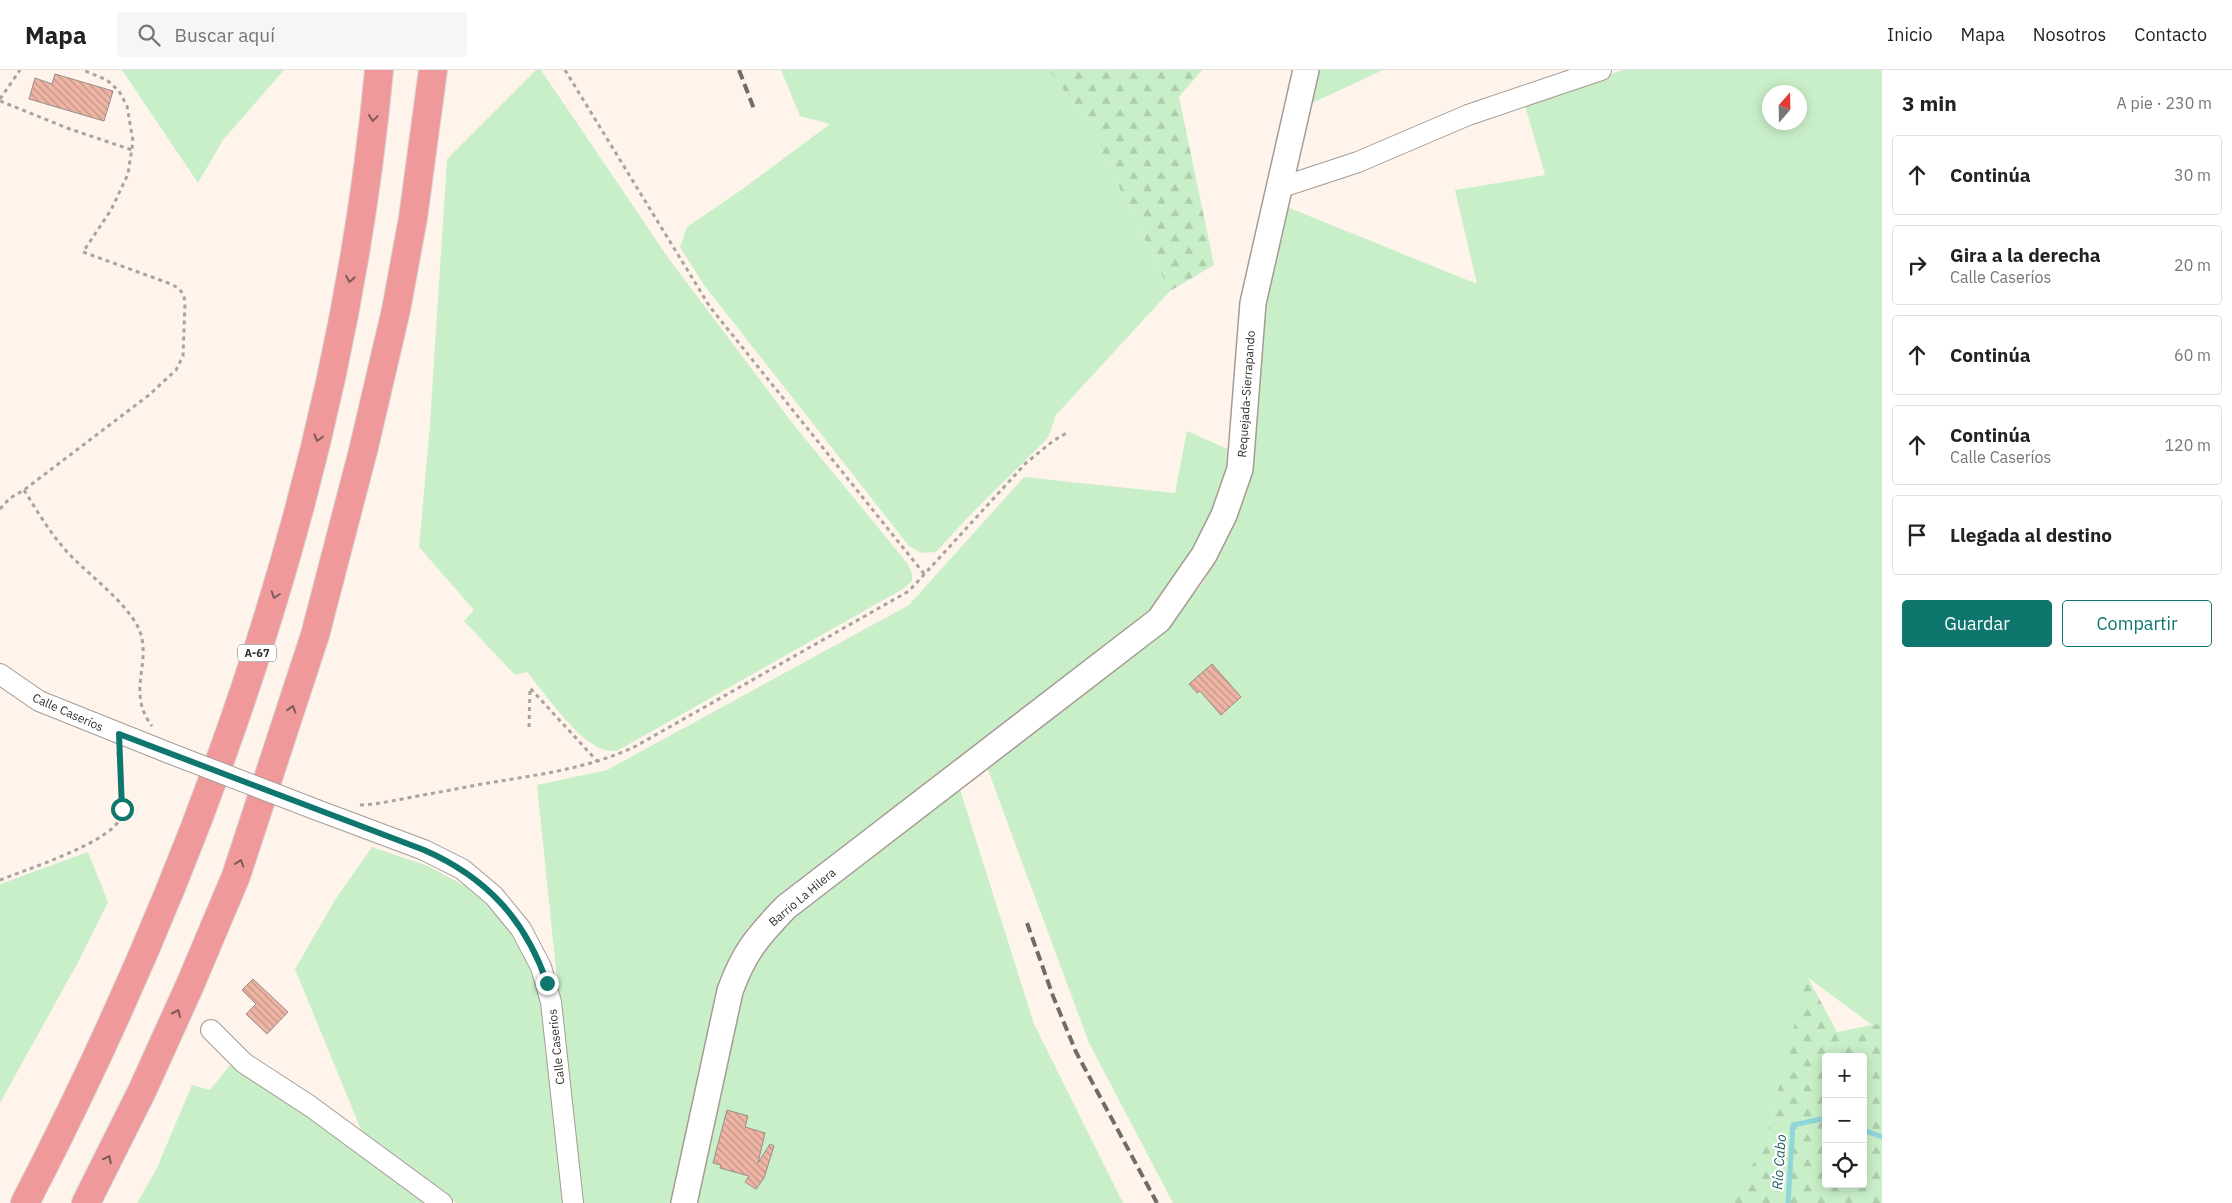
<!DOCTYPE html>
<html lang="es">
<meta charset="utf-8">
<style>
body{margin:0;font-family:"IBM Plex Sans",sans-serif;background:#f6f6f6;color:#222}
.controls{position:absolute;right:15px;bottom:15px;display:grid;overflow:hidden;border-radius:5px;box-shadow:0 2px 12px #0003}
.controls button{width:45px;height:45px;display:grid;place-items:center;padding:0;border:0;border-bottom:1px solid #e0e0e0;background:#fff;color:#222;font:25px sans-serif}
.compass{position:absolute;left:1762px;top:15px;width:45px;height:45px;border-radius:50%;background:#fff;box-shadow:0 2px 12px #0003;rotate:20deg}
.stop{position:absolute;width:15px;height:15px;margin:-11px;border:4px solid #0f766e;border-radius:50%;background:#fff}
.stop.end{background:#0f766e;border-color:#fff;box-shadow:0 1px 5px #0008}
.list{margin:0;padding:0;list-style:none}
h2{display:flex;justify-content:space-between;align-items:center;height:65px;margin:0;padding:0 20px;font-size:21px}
h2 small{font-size:16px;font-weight:400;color:#767676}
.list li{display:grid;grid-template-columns:32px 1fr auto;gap:15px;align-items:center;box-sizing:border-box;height:80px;margin:0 10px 10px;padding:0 10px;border:1px solid #e0e0e0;border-radius:5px}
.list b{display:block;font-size:19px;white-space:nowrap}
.list p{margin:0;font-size:16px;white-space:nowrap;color:#767676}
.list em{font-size:16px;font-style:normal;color:#767676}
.actions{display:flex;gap:10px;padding:15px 20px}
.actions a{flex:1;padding:11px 0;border:1px solid #0f766e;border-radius:5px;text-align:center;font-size:18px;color:#0f766e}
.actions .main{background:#0f766e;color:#fff}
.icon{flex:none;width:28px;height:28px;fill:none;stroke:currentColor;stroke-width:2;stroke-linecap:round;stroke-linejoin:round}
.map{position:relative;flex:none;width:1882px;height:1133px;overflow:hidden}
header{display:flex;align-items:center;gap:30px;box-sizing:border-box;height:70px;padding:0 25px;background:#fff;border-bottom:1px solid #e0e0e0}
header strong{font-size:24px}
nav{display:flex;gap:28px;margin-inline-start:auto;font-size:18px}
.search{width:350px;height:45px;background:#f6f6f6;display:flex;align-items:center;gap:12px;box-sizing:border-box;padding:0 18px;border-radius:5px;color:#767676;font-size:19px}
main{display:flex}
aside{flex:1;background:#fff}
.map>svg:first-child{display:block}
.grass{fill:#c9efc8;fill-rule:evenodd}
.forest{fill:url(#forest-firs);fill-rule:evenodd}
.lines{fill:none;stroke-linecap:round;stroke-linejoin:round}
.stream{stroke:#8fd6d9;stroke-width:5}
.building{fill:url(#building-back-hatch);stroke:#998d8a}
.minor-casing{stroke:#a59b94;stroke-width:22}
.tertiary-casing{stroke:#a59b94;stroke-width:28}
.motorway-casing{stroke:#d6d5d5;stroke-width:30}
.path{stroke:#aaa39d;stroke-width:3;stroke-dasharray:4 4;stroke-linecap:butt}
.minor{stroke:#fff;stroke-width:20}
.tertiary{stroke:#fff;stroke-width:25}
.motorway{stroke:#f0999b;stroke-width:28}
.rail{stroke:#726c67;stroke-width:4;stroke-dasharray:10 5;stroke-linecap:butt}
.minor-bridge-casing{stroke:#a59b94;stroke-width:22;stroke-linecap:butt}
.minor-bridge{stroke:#fff;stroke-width:20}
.oneway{stroke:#7f5958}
.route{stroke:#0f766e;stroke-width:6}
.labels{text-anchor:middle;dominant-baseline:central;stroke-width:4.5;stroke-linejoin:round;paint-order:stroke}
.shield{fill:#fff;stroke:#706d6b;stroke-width:1}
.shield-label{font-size:11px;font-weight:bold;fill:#332f2c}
.street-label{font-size:12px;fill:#332f2c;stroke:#fff}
.water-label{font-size:14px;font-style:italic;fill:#235e61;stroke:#fff}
</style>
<header>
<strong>Mapa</strong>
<div class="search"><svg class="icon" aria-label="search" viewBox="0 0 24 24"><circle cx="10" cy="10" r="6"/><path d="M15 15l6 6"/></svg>Buscar aquí</div>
<nav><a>Inicio</a><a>Mapa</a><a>Nosotros</a><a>Contacto</a></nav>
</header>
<main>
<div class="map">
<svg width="1882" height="1133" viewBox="0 0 1882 1133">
<defs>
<pattern id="forest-firs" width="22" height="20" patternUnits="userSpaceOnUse" patternTransform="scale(1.25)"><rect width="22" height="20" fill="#c9efc8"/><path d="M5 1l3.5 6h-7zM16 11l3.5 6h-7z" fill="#adcdac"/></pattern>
<pattern id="building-back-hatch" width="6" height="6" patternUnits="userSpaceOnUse" patternTransform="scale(1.25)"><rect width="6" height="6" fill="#eeb5a5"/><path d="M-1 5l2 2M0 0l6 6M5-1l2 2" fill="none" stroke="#c19487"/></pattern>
</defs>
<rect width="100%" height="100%" fill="#fef4ec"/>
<!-- grass -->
<g class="grass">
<path d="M122,0H284L223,70L198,113Z"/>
<path d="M536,0H541L669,189L794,355L908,494L912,504V511L903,519L617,681C609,681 601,680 594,675C571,661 545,624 527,602L515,605L464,551L474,540L419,477L430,354L447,89Z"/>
<path d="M781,0H1049L1087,52L1170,221L1056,345L1048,368L972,443L936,482L922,483L909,476L704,215L680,177L687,157L744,118L830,54L800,46Z"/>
<path d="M1315,0H1383L1306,36Z"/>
<path d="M1623,0H1882V953L1872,955L1807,907L1766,1068L1737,1133H1173L1089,973L985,692L1173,548L1203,513L1228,466L1243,414L1257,271L1287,137L1477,214L1455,120L1545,105L1524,32ZM1770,22H1800V52H1770Z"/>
<path d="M1187,361L1232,381L1220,429L1198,481L1164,530L777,830L747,859L726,896L711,952L674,1133H580L537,715L607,700L909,535L1024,407L1175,423Z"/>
<path d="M958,713L1034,954L1123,1133H692L743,910L777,855Z"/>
<path d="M372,777L428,796L465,816L494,841L522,876L537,915L546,961L564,1133H456L364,1067L295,899L335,830Z"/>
<path d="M88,782L108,832L77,894L0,1033V814Z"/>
<path d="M230,995L333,1057L426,1133H137L156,1100L192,1015L210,1020Z"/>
</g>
<!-- forest -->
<g class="forest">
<path d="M1049,0H1202L1179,27L1214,195L1170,221L1087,52Z"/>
<path d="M1807,906L1837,962L1882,953V1133H1734L1766,1068ZM1826,987H1863V1114H1826Z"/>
</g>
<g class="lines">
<!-- stream -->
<g class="stream">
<path d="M1863,1060L1882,1067"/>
<path d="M1788,1133L1793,1055L1826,1048"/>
</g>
</g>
<!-- building -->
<g class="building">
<path d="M55,4L113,21L104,51L29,29L35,8L52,14Z"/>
<path d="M1212,594L1241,627L1221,645L1200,621L1197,623L1189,614Z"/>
<path d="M253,909L288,942L267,964L246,944L256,934L242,920Z"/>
<path d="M727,1040L748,1046L745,1057L765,1063L758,1093L770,1074L774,1076L764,1108L756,1119L745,1112L749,1106L720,1098L721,1095L713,1093Z"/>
</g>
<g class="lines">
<!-- minor casing -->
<g class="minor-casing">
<g id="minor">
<path d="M1279,118L1358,92L1468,45L1601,0"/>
<path d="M0,604L39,631L169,683"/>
<path d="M317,740L424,780L462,799L494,826L521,859L541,897L551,932L573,1133"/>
<path d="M211,960L244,993L310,1036L442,1133"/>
</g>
</g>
<!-- tertiary casing -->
<g class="tertiary-casing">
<path id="tertiary" d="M684,1133L730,921C744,882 758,866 786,837L1159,550L1204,485L1224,445L1240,399L1253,233L1306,0"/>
</g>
<!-- motorway casing -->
<g class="motorway-casing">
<g id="motorway">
<path d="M25,1133C208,779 342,398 379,0"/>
<path d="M86,1133L142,1021L190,915L236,806L315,565L363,381L396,240L413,148L433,0"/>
</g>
</g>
<!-- path -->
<g class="path">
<path d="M565,0L710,237L925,505"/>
<path d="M0,29L20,0"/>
<path d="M0,31L67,58L132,80"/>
<path d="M24,420C39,444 53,468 73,488C93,508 125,532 138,557C154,591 125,621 152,656"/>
<path d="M0,439L10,428L24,420L149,325L176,300L183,286L185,233C184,222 180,219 171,214L83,182L111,140L128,104L133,71L127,36L119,21L107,10L83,0"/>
<path d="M529,657L530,618L597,691"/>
<path d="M360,735L375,734C413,727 450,720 488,713C537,705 591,698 636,676L909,521L1026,393L1053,371L1068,362"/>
<path d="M0,810C25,800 108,773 119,750C127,733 119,700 118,682"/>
</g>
<!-- minor -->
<use href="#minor" class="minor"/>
<!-- tertiary -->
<use href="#tertiary" class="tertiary"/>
<!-- motorway -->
<use href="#motorway" class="motorway"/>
<!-- rail -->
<g class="rail">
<path d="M739,0L754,39"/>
<path d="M1027,853L1053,926L1076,982L1157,1133"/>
</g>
<!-- minor-bridge casing -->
<g class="minor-bridge-casing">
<path id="minor-bridge" d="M169,683L317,740"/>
</g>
<!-- minor-bridge -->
<use href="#minor-bridge" class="minor-bridge"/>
</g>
<!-- one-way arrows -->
<defs><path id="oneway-chevron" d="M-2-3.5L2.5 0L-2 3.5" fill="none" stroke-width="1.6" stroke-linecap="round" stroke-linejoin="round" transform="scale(1.25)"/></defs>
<g class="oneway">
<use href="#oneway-chevron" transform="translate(373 48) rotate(98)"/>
<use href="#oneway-chevron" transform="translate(350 209) rotate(99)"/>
<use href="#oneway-chevron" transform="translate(318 368) rotate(105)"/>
<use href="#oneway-chevron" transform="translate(275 525) rotate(108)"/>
<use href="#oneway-chevron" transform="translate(292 639) rotate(-73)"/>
<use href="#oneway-chevron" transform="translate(240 793) rotate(-71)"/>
<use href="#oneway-chevron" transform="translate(177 943) rotate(-66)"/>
<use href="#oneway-chevron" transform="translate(108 1089) rotate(-63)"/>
</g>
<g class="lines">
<!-- route -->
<path class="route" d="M122,739L119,664L424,780C486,807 525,849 547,913"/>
</g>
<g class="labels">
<!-- shield labels -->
<rect class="shield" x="238" y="574.5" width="38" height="17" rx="4"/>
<g class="shield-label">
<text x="257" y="583">A-67</text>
</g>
<!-- street labels -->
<g class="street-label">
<text transform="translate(1246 324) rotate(-86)">Requejada-Sierrapando</text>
<text transform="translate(68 642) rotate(24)">Calle Caseríos</text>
<text transform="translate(802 827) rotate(-40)">Barrio La Hilera</text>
<text transform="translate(556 977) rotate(-96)">Calle Caseríos</text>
</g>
<!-- water labels -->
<g class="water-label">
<text transform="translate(1779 1092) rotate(-86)">Río Cabo</text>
</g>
</g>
</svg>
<div class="controls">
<button>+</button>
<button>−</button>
<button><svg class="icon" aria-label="locate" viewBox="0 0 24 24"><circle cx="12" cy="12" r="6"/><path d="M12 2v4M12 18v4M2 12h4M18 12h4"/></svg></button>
</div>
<svg class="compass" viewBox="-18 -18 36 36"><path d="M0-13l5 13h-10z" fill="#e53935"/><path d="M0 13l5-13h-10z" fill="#767676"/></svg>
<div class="stop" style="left:122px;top:739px"></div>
<div class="stop end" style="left:547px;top:913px"></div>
</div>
<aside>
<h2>3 min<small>A pie · 230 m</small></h2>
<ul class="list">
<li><svg class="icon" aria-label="ahead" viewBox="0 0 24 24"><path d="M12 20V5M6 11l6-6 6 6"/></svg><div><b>Continúa</b></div><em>30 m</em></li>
<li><svg class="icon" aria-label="right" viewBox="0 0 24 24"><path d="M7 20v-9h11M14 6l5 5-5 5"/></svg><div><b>Gira a la derecha</b><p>Calle Caseríos</p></div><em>20 m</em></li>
<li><svg class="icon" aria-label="ahead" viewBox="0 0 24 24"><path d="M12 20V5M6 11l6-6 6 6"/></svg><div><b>Continúa</b></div><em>60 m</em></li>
<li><svg class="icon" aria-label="ahead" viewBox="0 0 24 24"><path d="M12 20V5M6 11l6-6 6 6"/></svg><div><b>Continúa</b><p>Calle Caseríos</p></div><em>120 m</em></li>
<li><svg class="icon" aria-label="arrive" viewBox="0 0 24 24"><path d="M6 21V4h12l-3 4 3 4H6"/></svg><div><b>Llegada al destino</b></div></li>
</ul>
<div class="actions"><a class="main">Guardar</a><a>Compartir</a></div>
</aside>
</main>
